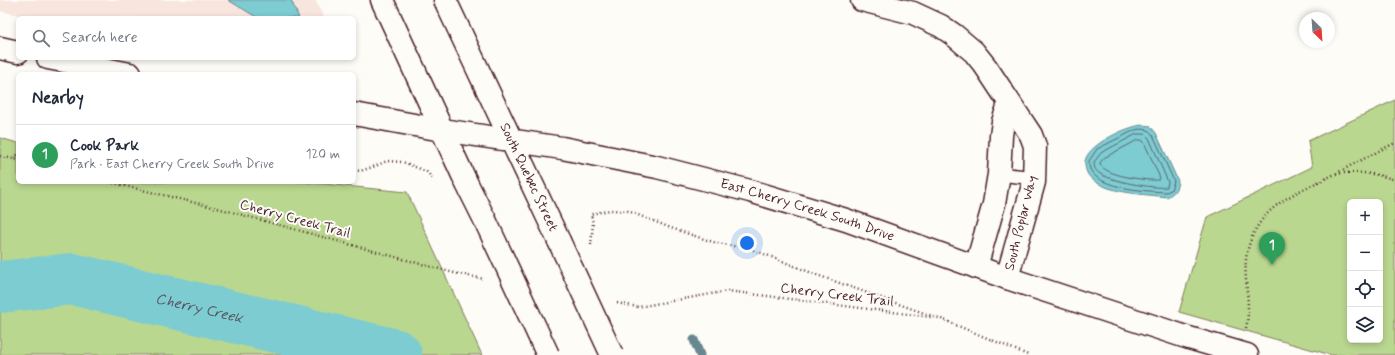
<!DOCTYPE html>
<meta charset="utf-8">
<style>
body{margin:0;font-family:Mynerve,sans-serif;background:#f2f2f3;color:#1f2937}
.controls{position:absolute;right:12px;bottom:12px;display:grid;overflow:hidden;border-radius:6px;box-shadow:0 2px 6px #0003}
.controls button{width:36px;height:36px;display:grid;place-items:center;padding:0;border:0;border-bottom:1px solid #e0e1e3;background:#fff;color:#1f2937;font:20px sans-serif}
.compass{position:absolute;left:1299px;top:12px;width:36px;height:36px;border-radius:50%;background:#fff;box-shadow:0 2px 6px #0003;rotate:155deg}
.you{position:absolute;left:747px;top:243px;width:14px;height:14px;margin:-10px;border:3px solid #fff;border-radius:50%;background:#1a73e8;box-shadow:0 0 0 6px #1a73e833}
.badge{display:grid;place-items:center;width:26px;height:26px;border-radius:50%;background:#1f6fb2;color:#fff;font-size:13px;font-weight:700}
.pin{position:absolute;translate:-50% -33px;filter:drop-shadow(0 1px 2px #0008)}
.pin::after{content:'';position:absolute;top:21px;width:14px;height:12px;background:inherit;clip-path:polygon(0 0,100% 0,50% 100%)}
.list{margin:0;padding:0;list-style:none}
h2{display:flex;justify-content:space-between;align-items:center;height:52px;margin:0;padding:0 16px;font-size:17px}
h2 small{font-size:13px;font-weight:400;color:#747a83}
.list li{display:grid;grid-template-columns:26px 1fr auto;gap:12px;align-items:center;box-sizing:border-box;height:60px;padding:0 16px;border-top:1px solid #e0e1e3}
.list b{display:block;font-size:15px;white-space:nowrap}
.list p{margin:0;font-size:13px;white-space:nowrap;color:#747a83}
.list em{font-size:13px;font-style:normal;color:#747a83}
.icon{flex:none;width:22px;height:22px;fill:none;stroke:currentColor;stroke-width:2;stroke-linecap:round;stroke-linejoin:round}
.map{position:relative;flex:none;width:1395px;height:355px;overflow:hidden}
.search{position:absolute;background:#fff;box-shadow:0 2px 6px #0003;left:16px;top:16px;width:340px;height:44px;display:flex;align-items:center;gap:10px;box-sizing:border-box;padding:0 14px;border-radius:6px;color:#747a83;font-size:15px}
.panel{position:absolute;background:#fff;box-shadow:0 2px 6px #0003;left:16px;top:72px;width:340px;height:112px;border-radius:6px}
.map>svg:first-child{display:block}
.built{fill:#f7e5de}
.green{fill:#b9d78f;stroke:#827b5d;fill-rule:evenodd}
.water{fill:#7bccd2;stroke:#67878f}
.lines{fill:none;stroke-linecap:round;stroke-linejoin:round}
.shore{stroke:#5e646e;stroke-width:1}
.stream{stroke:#67878f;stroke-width:9}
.river{stroke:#7bccd2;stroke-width:52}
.service-casing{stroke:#4a1f2b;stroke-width:16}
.minor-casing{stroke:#4a1f2b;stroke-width:25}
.tertiary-casing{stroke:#4a1f2b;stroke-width:25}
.secondary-casing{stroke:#4a1f2b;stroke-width:25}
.path{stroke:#4a1f2b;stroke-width:2.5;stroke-dasharray:1 3;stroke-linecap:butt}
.service{stroke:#fdfcf7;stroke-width:13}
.minor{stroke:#fdfcf7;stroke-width:22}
.tertiary{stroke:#fdfcf7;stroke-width:22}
.secondary{stroke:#fdfcf7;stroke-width:22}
.secondary-bridge-casing{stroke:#4a1f2b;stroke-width:25;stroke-linecap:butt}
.secondary-bridge{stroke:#fdfcf7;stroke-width:22}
.labels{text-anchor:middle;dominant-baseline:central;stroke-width:4;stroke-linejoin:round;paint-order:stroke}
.street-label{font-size:14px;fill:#4a1f2b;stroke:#fdfcf7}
.water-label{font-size:15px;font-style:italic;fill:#59535d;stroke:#fdfcf7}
</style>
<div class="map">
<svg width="1395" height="355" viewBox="0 0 1395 355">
<rect width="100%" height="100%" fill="#fdfcf7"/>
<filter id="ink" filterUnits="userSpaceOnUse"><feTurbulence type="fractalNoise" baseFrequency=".025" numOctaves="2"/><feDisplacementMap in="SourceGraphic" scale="8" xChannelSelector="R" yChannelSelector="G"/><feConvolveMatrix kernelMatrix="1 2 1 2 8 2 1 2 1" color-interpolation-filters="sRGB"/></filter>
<g filter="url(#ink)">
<!-- built -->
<path class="built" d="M0,0H315L324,18H34L0,11Z"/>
<!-- green -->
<g class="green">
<path d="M1395,100V355H1331L1179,312L1207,217L1312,167L1308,141ZM1350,202H1380V340H1350Z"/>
<path d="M0,138L18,143V182H303L407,192L482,355H0Z"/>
</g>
<!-- water -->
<g class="water">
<path d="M228,0H291L299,18H258Z"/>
<path d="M1142,125L1150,126L1156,133L1178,181C1177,190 1174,193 1167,197C1145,194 1111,194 1093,180C1090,178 1087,174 1086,170C1085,166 1084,163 1086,158C1092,143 1126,127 1142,125Z"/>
</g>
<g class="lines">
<!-- shore -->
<g class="shore">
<path d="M1141,129L1148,130L1153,135L1174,181L1171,190L1166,192C1147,191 1086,189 1089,161L1097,149L1135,130Z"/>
<path d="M1137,134H1145L1149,138L1168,182L1167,187C1154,189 1109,181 1099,173C1095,170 1094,167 1094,162L1101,153Z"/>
<path d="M1138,140H1142L1144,142L1160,178L1159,180C1148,181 1102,176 1100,163L1104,158Z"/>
</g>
<!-- stream -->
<path class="stream" d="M694,340L700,355"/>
<!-- river -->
<path class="river" id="s1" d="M0,287L72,279L396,355"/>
<!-- service casing -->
<g class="service-casing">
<path id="service" d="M999,174L1035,178"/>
</g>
<!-- minor casing -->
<g class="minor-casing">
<g id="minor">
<path d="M862,0L913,13L941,26L954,35L974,52L986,67L1031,135L1035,146L1034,182L1007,278"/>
<path d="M976,267L994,204L999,174L1001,136L1003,122L1009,104"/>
</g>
</g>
<!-- tertiary casing -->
<g class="tertiary-casing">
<g id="tertiary">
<path d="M0,48L18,52"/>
<path d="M48,58L130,74"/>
<path id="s2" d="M354,114L442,130L562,148L657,167L750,191L846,220L1007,278L1189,338L1247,355"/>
</g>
</g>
<!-- secondary casing -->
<g class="secondary-casing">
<g id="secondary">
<path d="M382,0L467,184L485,220"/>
<path id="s3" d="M445,0L559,241"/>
</g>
</g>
<!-- path -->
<g class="path">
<path d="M0,156L18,160"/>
<path d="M15,159L18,154"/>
<path d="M354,170L360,171L373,167L387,161L403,162L427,172L434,180"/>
<path d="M1336,174C1356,171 1376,173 1395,180"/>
<path d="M109,182L221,209L454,273L484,279"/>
<path d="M591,245L593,223L591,214L610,210L628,211L671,228L713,242L754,250L817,275L935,317"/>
<path d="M617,303L638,307L728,291L939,318L1028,355"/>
<path d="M1246,328C1252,303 1242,278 1247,253C1257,206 1295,193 1333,175C1354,164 1374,153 1395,143"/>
</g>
<!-- service -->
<use href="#service" class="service"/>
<!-- minor -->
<use href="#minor" class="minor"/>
<!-- tertiary -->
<use href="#tertiary" class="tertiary"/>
<!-- secondary -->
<use href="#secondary" class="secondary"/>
<!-- secondary-bridge casing -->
<g class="secondary-bridge-casing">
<g id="secondary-bridge">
<path d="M485,220L548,355"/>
<path d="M559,241L612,355"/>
</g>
</g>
<!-- secondary-bridge -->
<use href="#secondary-bridge" class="secondary-bridge"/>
</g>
</g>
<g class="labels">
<!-- street labels -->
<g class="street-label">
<text stroke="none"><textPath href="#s3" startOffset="196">South Quebec Street</textPath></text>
<text stroke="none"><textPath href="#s2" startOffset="464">East Cherry Creek South Drive</textPath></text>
<text transform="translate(295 219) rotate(15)">Cherry Creek Trail</text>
<text transform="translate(1021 223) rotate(-76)">South Poplar Way</text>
<text transform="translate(837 295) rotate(7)">Cherry Creek Trail</text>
</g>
<!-- water labels -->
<g class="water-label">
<text stroke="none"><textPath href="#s1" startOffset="203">Cherry Creek</textPath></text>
</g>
</g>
</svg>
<div class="controls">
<button>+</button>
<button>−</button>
<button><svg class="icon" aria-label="locate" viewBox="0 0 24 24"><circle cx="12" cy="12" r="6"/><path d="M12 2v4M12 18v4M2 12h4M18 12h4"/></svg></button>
<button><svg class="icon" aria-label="layers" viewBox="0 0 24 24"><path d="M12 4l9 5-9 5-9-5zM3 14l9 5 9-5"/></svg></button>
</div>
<svg class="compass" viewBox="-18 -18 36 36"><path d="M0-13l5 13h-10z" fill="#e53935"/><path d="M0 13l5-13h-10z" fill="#747a83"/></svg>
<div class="you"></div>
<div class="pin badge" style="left:1272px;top:265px;background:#2e9e5b">1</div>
<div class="search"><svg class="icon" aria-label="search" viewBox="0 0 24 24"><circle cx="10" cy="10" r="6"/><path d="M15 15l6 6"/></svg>Search here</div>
<section class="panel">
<h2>Nearby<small></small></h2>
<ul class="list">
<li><span class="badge" style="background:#2e9e5b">1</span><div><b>Cook Park</b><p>Park · East Cherry Creek South Drive</p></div><em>120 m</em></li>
</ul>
</section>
</div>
